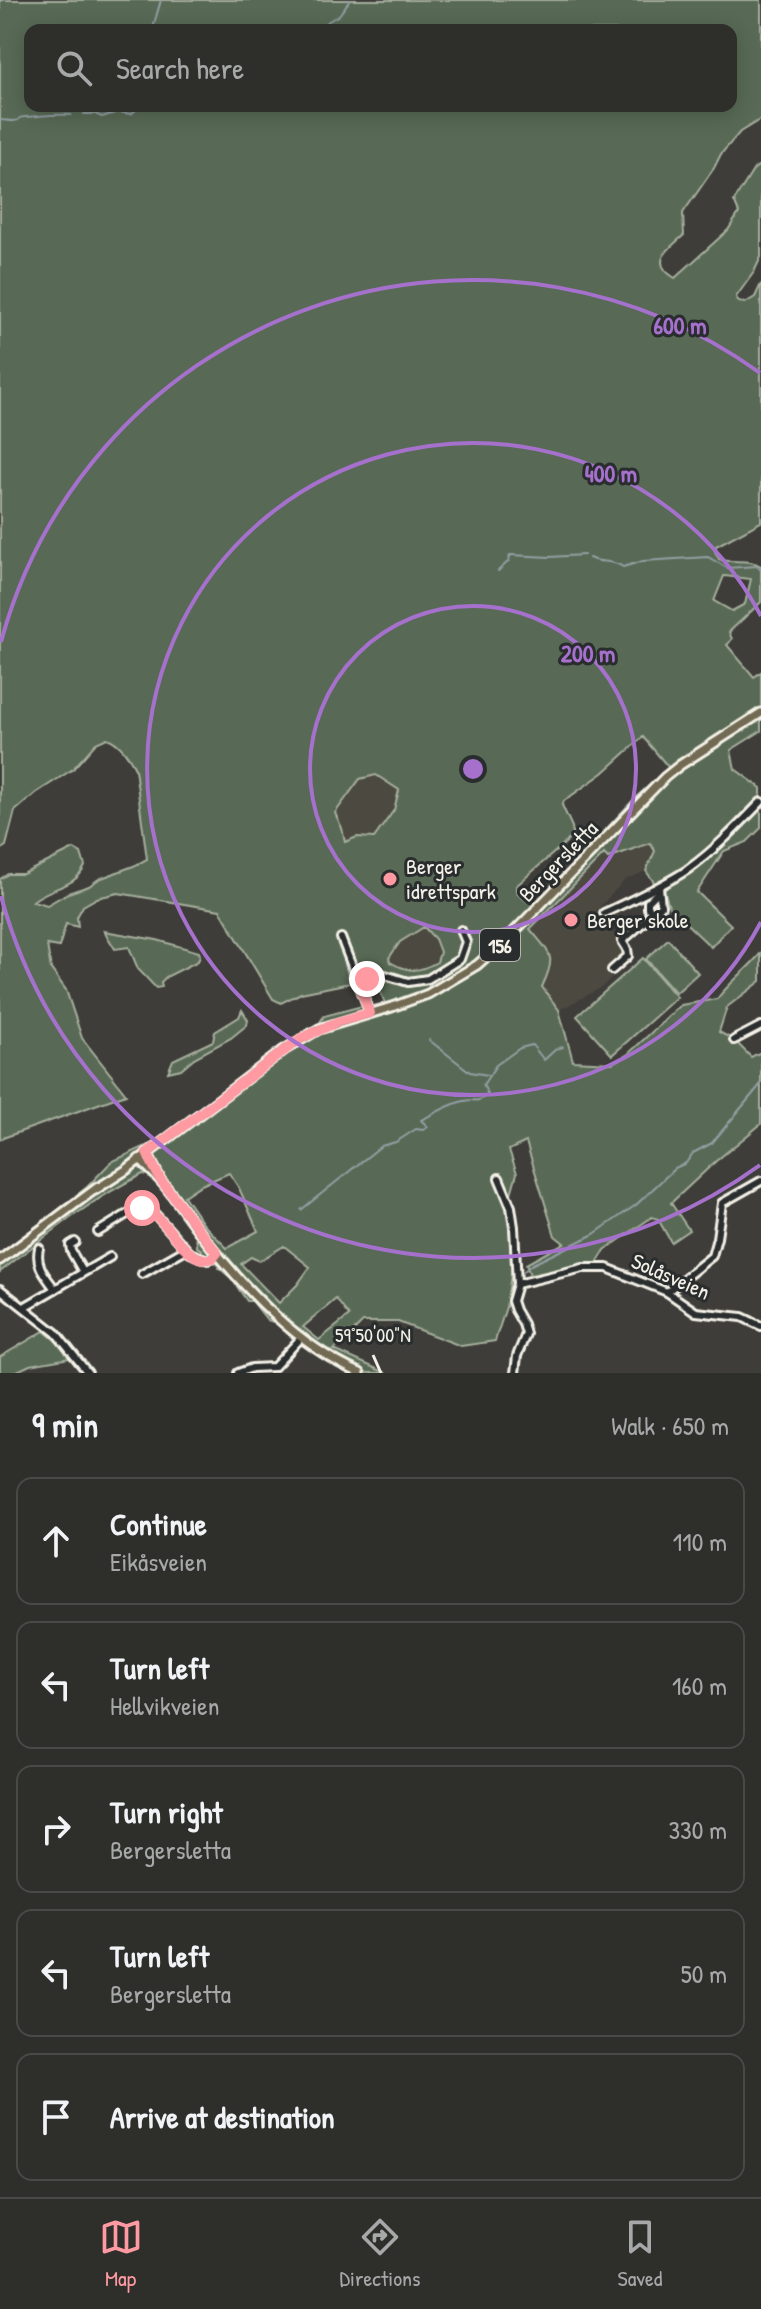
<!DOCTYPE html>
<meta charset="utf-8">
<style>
body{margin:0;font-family:"Patrick Hand",sans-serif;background:#3a3a37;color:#f1f3f6}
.stop{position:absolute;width:24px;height:24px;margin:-18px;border:6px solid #ff9aa2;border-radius:50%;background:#fff}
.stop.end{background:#ff9aa2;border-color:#fff;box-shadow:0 2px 8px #0008}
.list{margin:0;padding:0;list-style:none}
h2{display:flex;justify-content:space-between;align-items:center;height:104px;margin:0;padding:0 32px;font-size:34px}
h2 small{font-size:26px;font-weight:400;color:#a7a8a9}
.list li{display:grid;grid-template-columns:52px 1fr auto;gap:24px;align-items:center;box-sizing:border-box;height:128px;margin:0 16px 16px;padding:0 16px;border:2px solid #494a47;border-radius:16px}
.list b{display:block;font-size:30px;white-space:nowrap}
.list p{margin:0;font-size:26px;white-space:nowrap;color:#a7a8a9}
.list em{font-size:26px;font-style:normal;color:#a7a8a9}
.icon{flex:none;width:44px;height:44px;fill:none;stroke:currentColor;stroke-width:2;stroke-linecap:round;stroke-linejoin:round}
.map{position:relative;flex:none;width:761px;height:1373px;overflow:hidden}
.search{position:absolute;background:#2e2e2b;box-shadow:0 4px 20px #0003;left:24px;right:24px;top:24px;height:88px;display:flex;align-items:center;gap:20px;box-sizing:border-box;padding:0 28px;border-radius:16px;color:#a7a8a9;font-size:30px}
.sheet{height:824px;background:#2e2e2b}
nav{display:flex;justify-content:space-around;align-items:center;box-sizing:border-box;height:112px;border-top:2px solid #494a47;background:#2e2e2b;font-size:22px;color:#a7a8a9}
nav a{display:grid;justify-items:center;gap:4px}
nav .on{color:#ff9aa2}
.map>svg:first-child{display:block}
.built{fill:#4c4841}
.green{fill:#596a54;stroke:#a6ae9e;stroke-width:2;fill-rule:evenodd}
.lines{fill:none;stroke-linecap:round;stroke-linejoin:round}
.stream{stroke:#939ea4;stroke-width:2}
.minor-casing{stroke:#f4f1e8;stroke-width:12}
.major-casing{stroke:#f4f1e8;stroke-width:13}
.minor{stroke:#2a2d2e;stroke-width:6}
.major{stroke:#726b52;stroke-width:7}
.route{stroke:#ff9aa2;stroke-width:10}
.ticks{fill:none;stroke:#f4f1e8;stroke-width:3}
.ring{fill:none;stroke:#a571cd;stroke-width:4}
.poi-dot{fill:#ff9aa2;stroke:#2a2d2e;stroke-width:3}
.labels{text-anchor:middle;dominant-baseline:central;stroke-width:6;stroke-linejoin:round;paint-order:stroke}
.shield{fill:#2a2d2e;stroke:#b7b6b0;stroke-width:2}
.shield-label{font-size:20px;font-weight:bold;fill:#f4f1e8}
.street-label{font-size:22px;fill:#f4f1e8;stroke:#2a2d2e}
.poi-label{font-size:22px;fill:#f4f1e8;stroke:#2a2d2e;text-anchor:start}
.ticks-label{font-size:20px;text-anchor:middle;fill:#f4f1e8;stroke:#2a2d2e;stroke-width:6;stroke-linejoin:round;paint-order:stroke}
.centre{fill:#a571cd;stroke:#2a2d2e;stroke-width:4}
.ring-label{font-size:24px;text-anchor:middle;font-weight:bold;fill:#a571cd;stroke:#2a2d2e;stroke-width:6;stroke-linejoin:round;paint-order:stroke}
</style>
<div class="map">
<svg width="761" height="1373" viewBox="0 0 761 1373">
<rect width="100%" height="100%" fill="#3e3d39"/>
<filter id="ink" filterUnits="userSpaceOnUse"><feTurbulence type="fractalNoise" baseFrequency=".0125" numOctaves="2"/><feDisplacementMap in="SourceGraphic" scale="16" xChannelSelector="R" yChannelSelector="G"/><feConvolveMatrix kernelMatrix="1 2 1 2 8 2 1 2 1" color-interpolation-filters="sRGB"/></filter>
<g filter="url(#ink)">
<!-- built -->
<g class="built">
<path d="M376,774L399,790L394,810L374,838L366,836L345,842L342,828L334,813L360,779Z"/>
<path d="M650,843L656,851L646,871L625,880L596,911L633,957L601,988L559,1010L542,987L551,967L530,929L604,854L608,857Z"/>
<path d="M424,927L435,939L440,952L437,962L422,970L402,969L390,962L389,958L400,942Z"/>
</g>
<!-- green -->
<g class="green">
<path d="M0,0H761V119L740,132L721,154L714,168L683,213L684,235C669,249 648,262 675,278L728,230L739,213L734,201L754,169L761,164V257L754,272L736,297L739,302L745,303L755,297L761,284V522L716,546L715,551L719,559C734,564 748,558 761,566V602L729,632L732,639L727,645L754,677L761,672V731L731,750L735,769L761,788V828L747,842L724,851L697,892L731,925L711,947L669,907L664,890L656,885L646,871L655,851L650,843L608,858L604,854L530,929C551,955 557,955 542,987L559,1010L573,1061L612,1063L627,1055L681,1005L717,999C730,982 747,970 761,953V981L727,1007L719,1032L734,1040L751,1057L761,1052V1124L716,1161L671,1203L689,1230L671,1242L658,1219L652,1217L605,1250L595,1266L530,1275L526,1264L564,1243L555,1236L526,1142L509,1150L517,1173L508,1204L512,1269L506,1307L495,1341L461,1346L398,1322H363L334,1350L386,1373H352L343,1369L290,1335L279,1324L267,1320L252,1301H247L231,1278L219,1268L218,1264L200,1256L202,1250L197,1247C199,1226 164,1193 151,1176L143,1174C91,1199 46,1236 0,1272V1256L87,1187L111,1162L155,1142L259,1064L318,1025L324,1016L362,1006H373L385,1003L373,973L357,978L351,962L345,964L350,983L301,993L281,1003L273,999L220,910L118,893L97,898L83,906L77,917L78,927L66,924L59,947L47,945L51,969L66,990L82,1038L126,1094L0,1139V879L8,874H23L74,849L81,853L85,866C75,889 50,886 33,901L47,905L68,893L89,886L99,879L136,865L147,859L135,769C130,757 119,742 107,738L96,743L73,769L36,793L15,811L6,846L0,850ZM30,30H731V106H30ZM724,576L751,579L745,604L732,611L714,601ZM643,737L669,768L635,798L556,883L537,901L528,902L518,894L516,886L573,836L572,827L562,805L564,801L603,773ZM376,775L399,790L394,810L374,838L357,837L345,842L342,828L335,813L360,779ZM424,927L435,939L440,952L437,962C419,972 409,973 390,962L389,958L400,942ZM229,1173L239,1188L258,1231L227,1248L204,1225L184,1196L199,1186ZM284,1246L310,1267L297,1285L279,1303L241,1264L251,1257L259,1261ZM336,1299L349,1316L319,1340L303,1327Z"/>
<path d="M104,931L157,940L199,952L200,955L198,961L166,977L161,982L162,987L156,988L138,969L129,947L115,949Z"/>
<path d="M668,939L698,973L676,993L646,959Z"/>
<path d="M643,958L677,997L612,1055L577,1016Z"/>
<path d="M242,1010L248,1020L247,1025L231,1038L194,1058L181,1069L168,1072L173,1060L213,1041L215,1032L239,1017Z"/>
<path d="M44,1331L67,1350L70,1358L30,1365L13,1373H0V1357Z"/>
</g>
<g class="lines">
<!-- stream -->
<g class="stream">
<path d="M4,0H6"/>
<path d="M156,30L154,24L161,0"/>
<path d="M313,30L339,15L350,0"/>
<path d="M143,106H153"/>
<path d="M84,114H95L102,117L118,112L131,114L141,106"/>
<path d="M0,120C1,120 12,121 13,121C25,120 13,118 25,117C40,116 55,114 71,115"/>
<path d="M589,558C602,564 611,559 623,567L643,561L708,557L727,568L757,566L761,570"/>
<path d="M498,571L509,561L510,555L550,557L584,555"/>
<path d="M429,1040L470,1072L488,1075"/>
<path d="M301,1210L381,1146L396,1142L416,1129L423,1130L428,1127L421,1120C434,1114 449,1104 464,1101C478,1098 474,1105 488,1094L483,1085L496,1065L520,1048L532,1045L544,1060L556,1049L563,1047"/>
<path d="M523,1272L531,1265L594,1234L636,1205L675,1168L686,1163L693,1153L712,1143L761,1084"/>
</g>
<!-- minor casing -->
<g class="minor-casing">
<g id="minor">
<path d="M659,887L661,906L656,912L648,908V902L659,891"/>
<path d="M604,913C632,900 661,887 687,870C715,850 738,826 761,802"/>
<path d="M341,938L370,1013"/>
<path d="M612,970L628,956L627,949L622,941L644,922L652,911"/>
<path d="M358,983L382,974L408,982L428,979L460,959L466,942L461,930"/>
<path d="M734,1040L761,1026"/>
<path d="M499,1178L511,1207L514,1227L517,1284L512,1301L515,1310L523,1324L526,1334L517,1356L515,1373"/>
<path d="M98,1232L132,1211L146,1208L154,1213L190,1253L208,1260L217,1253"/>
<path d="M75,1242L70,1245L71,1251L83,1272"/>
<path d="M39,1248C35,1266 45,1275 55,1289"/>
<path d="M142,1274L186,1249"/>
<path d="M517,1284L583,1268H607L667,1292L696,1312L742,1317L761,1326"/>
<path d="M0,1289L56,1333L88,1373"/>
<path d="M667,1292L712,1256L717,1238L722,1203L761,1181"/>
<path d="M24,1307L110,1257"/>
<path d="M238,1373L252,1368L274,1367L301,1338"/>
</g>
</g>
<!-- major casing -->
<g class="major-casing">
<g id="major">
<path d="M147,1153L159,1177"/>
<path d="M139,1159C146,1166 154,1173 161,1181C176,1198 188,1218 202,1235C245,1289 296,1345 360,1373"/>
<path d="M95,1190L126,1170L284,1050L319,1029L392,1007L428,994L477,965L511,935L665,777L680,765L761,713"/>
<path d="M0,1260L98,1187"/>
</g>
</g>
<!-- minor -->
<use href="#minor" class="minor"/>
<!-- major -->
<use href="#major" class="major"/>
</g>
</g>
<g class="lines" filter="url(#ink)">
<!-- route -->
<path class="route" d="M142,1208C168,1215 185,1268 213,1258L217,1253L160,1179L147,1153L300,1039L337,1022L370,1013L358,983L367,979"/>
</g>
<!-- ticks -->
<path class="ticks" d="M373,1355L381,1373"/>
<!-- distance rings -->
<g class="ring">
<circle cx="473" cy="769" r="163"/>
<path d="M761 922A326 326 0 1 1 761 616"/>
<path d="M760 1165A489 489 0 0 1 1 896M1 642A489 489 0 0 1 760 373"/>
</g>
<!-- markers -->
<g class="poi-dot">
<circle cx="390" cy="879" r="8"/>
<circle cx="571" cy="920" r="8"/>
</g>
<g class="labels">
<!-- shield labels -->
<rect class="shield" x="480" y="929" width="40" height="32" rx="6"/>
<g class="shield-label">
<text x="500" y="945">156</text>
</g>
<!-- street labels -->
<g class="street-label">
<text transform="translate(558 861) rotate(-46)">Bergersletta</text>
<text transform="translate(671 1276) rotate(24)">Solåsveien</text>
</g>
<!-- poi labels -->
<g class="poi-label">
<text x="406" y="866">Berger<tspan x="406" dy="25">idrettspark</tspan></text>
<text x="587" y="920">Berger skole</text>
</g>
</g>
<g class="ticks-label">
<text x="373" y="1342">59°50'00"N</text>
</g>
<circle cx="473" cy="769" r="12" class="centre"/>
<g class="ring-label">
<text x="680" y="334">600 m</text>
<text x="611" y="482">400 m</text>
<text x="588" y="662">200 m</text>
</g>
</svg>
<div class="stop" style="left:142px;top:1208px"></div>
<div class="stop end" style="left:367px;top:979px"></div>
<div class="search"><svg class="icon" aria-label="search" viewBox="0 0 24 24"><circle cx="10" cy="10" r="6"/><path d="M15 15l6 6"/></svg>Search here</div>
</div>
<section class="sheet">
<h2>9 min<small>Walk · 650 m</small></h2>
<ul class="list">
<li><svg class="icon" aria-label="ahead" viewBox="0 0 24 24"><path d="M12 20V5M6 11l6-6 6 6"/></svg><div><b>Continue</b><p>Eikåsveien</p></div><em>110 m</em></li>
<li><svg class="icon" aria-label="left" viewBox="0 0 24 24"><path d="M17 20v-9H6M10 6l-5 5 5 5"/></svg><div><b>Turn left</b><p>Hellvikveien</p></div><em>160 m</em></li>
<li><svg class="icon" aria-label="right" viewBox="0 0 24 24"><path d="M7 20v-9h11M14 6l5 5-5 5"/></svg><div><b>Turn right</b><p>Bergersletta</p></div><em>330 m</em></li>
<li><svg class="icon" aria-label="left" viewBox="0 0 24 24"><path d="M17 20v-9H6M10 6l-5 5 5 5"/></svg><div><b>Turn left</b><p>Bergersletta</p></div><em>50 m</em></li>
<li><svg class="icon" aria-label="arrive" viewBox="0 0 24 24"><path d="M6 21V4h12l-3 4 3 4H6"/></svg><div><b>Arrive at destination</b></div></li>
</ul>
</section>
<nav>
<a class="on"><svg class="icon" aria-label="map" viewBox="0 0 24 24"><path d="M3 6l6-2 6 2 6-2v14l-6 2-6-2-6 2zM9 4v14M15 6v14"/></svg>Map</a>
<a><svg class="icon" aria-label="directions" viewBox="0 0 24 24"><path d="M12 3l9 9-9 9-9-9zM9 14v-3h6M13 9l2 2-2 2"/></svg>Directions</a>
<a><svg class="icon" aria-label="saved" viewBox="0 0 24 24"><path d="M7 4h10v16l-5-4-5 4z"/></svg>Saved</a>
</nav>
